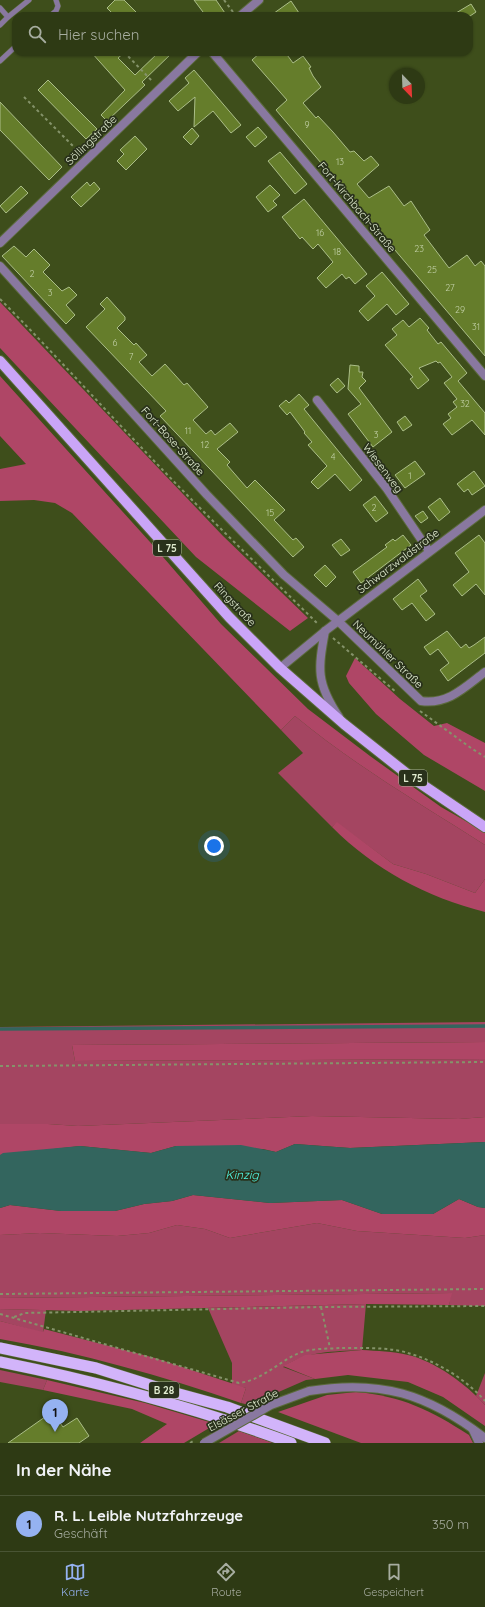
<!DOCTYPE html>
<html lang="de">
<meta charset="utf-8">
<style>
body{margin:0;font-family:Quicksand,sans-serif;background:#3a4522;color:#f1f3f6}
.compass{position:absolute;left:389px;top:68px;width:36px;height:36px;border-radius:50%;background:#2e3a14;box-shadow:0 1px 3px #0004;rotate:157deg}
.you{position:absolute;left:214px;top:846px;width:14px;height:14px;margin:-10px;border:3px solid #fff;border-radius:50%;background:#1a73e8;box-shadow:0 0 0 6px #1a73e833}
.badge{display:grid;place-items:center;width:26px;height:26px;border-radius:50%;background:#95b2f1;color:#111;font-size:13px;font-weight:700}
.pin{position:absolute;translate:-50% -33px;filter:drop-shadow(0 1px 2px #0008)}
.pin::after{content:'';position:absolute;top:21px;width:14px;height:12px;background:inherit;clip-path:polygon(0 0,100% 0,50% 100%)}
.list{margin:0;padding:0;list-style:none}
h2{display:flex;justify-content:space-between;align-items:center;height:52px;margin:0;padding:0 16px;font-size:17px}
h2 small{font-size:13px;font-weight:400;color:#a7ada0}
.list li{display:grid;grid-template-columns:26px 1fr auto;gap:12px;align-items:center;box-sizing:border-box;height:56px;padding:0 16px;border-top:1px solid #495434}
.list b{display:block;font-size:15px;white-space:nowrap}
.list p{margin:0;font-size:13px;white-space:nowrap;color:#a7ada0}
.list em{font-size:13px;font-style:normal;color:#a7ada0}
.icon{flex:none;width:22px;height:22px;fill:none;stroke:currentColor;stroke-width:2;stroke-linecap:round;stroke-linejoin:round}
.map{position:relative;flex:none;width:485px;height:1443px;overflow:hidden}
.search{position:absolute;background:#2e3a14;box-shadow:0 1px 3px #0004;left:12px;right:12px;top:12px;height:44px;display:flex;align-items:center;gap:10px;box-sizing:border-box;padding:0 14px;border-radius:12px;color:#a7ada0;font-size:15px}
.sheet{height:108px;background:#2e3a14}
nav{display:flex;justify-content:space-around;align-items:center;box-sizing:border-box;height:56px;border-top:1px solid #495434;background:#2e3a14;font-size:11px;color:#a7ada0}
nav a{display:grid;justify-items:center;gap:2px}
nav .on{color:#95b2f1}
.map>svg:first-child{display:block}
.green{fill:#a44561}
.forest{fill:#af4666}
.water{fill:#33655e}
.lines{fill:none;stroke-linecap:round;stroke-linejoin:round}
.stream{stroke:#33655e;stroke-width:3.5}
.building{fill:#657d2b;stroke:#abbe88}
.service-casing{stroke:#5b6a3c;stroke-width:6}
.minor-casing{stroke:#5b6a3c;stroke-width:10}
.tertiary-casing{stroke:#5b6a3c;stroke-width:10}
.primary-casing{stroke:#5b6a3c;stroke-width:12}
.trunk-casing{stroke:#5b6a3c;stroke-width:12}
.path{stroke:#85936a;stroke-width:2;stroke-dasharray:3 3;stroke-linecap:butt}
.service{stroke:#8978a0;stroke-width:5}
.minor{stroke:#8978a0;stroke-width:8}
.tertiary{stroke:#8978a0;stroke-width:8}
.primary{stroke:#caa5f7;stroke-width:10}
.trunk{stroke:#d2b4fa;stroke-width:11}
.tertiary-bridge-casing{stroke:#5b6a3c;stroke-width:10;stroke-linecap:butt}
.path-bridge{stroke:#85936a;stroke-width:2;stroke-dasharray:3 3;stroke-linecap:butt}
.tertiary-bridge{stroke:#8978a0;stroke-width:8}
.labels{text-anchor:middle;dominant-baseline:central;stroke-width:3.5;stroke-linejoin:round;paint-order:stroke}
.number-label{font-size:9px;fill:#c2d0a7}
.shield{fill:#29311b;stroke:#aab49a;stroke-width:1}
.shield-label{font-size:10px;font-weight:bold;fill:#e1ecd0}
.street-label{font-size:11px;fill:#e1ecd0;stroke:#29311b}
.water-label{font-size:12px;font-style:italic;fill:#51f5e2;stroke:#29311b}
</style>
<div class="map">
<svg width="485" height="1443" viewBox="0 0 485 1443">
<rect width="100%" height="100%" fill="#3e4e1b"/>
<!-- green -->
<g class="green">
<path d="M295,716C354,765 421,804 485,845V879L475,893L426,874L393,864L337,823L332,827L278,773L303,753L281,730Z"/>
<path d="M485,1022V1042L72,1045L75,1061L485,1059V1117L459,1119L312,1116L78,1126L48,1124H0V1027Z"/>
<path d="M317,1223L357,1231L465,1238L485,1235V1306L449,1305L451,1293L0,1298V1235L40,1233L117,1236L149,1233L177,1225L205,1229L230,1238Z"/>
<path d="M366,1304L362,1350C331,1352 310,1350 283,1367L315,1379L306,1380L249,1405L241,1403L246,1388L232,1385V1363L208,1308Z"/>
<path d="M0,1309L46,1310L43,1333L0,1321Z"/>
<path d="M0,1370L47,1380L43,1390L0,1382Z"/>
<path d="M485,1373V1405L476,1396Z"/>
<path d="M239,1431L273,1443H219Z"/>
</g>
<!-- forest -->
<g class="forest">
<path d="M0,302L223,536L308,618L290,631L196,557L0,348Z"/>
<path d="M0,376L150,542L221,624L308,709L370,756L441,807L485,832V845C421,804 354,765 295,716L281,730L72,513L55,503L34,500L0,501V469L26,464L0,436Z"/>
<path d="M355,658L400,699L434,726L447,723L485,743V791L424,755L376,714L349,683L346,676Z"/>
<path d="M337,822L393,864L426,874L475,893L485,879V912C426,897 375,870 332,827Z"/>
<path d="M485,1042V1059L75,1061L72,1045Z"/>
<path d="M312,1116L459,1119L485,1117V1142L350,1148L295,1144L276,1152L263,1149L176,1146L151,1153L80,1146L0,1155V1124H48L78,1126Z"/>
<path d="M193,1195L270,1203L342,1200L382,1214H433L459,1199L478,1207L485,1208V1235L465,1238L357,1231L317,1223L230,1238L205,1229L177,1225L149,1233L117,1236L40,1233L0,1235V1208L10,1205L61,1211H115L144,1204L172,1201Z"/>
<path d="M452,1293L449,1305L366,1304L81,1311L0,1309V1298Z"/>
<path d="M0,1321L43,1332L44,1329L155,1358L246,1388L241,1403C162,1376 82,1353 0,1339Z"/>
<path d="M362,1350C377,1351 393,1351 408,1355C435,1361 467,1385 485,1405V1426L443,1397L408,1382L348,1375L315,1379L283,1366L305,1355Z"/>
<path d="M47,1380L145,1403L216,1424L184,1443H140L167,1424L132,1409L43,1390Z"/>
<path d="M356,1392C402,1396 430,1410 469,1435L473,1443H361L278,1412L327,1395Z"/>
</g>
<!-- water -->
<path class="water" d="M485,1142V1208L478,1207L459,1199L433,1214H382L342,1200L270,1203L193,1195L172,1201L144,1204L115,1211H61L10,1205L0,1208V1155L3,1153L80,1146L151,1153L176,1146L241,1145L276,1152L295,1144L350,1148Z"/>
<g class="lines">
<!-- stream -->
<path class="stream" d="M0,1029L485,1026"/>
</g>
<!-- building -->
<g class="building">
<path d="M115,0H124L140,16H115L107,8Z"/>
<path d="M194,0H216L227,16H206Z"/>
<path d="M291,1L301,16H270Z"/>
<path d="M471,4L476,12L470,16H451Z"/>
<path d="M91,52H125L118,58L135,75L159,52H173L142,82L145,85L107,121L101,115L125,90Z"/>
<path d="M261,52H285L293,63L303,56L311,67L309,68L313,76L321,87L303,103L316,118L318,116L333,132L350,152L354,151L364,161L371,156L379,165L357,184L369,198L389,186L404,206L411,201L430,230L424,235L449,268L467,255L475,266L481,261L485,266V356L276,110L287,100L252,60Z"/>
<path d="M194,70L241,125L231,133L213,111L194,127L195,97L178,111L169,101L189,83L185,78Z"/>
<path d="M48,80L97,129L86,139L38,90Z"/>
<path d="M0,102L62,167L49,180L0,130Z"/>
<path d="M258,127L267,137L255,147L246,137Z"/>
<path d="M192,128L199,136L191,145L183,137Z"/>
<path d="M135,136L147,149L126,170L117,161L124,154L120,150Z"/>
<path d="M280,152L307,184L295,194L268,161Z"/>
<path d="M87,182L90,186L94,182L100,189L81,207L71,197Z"/>
<path d="M270,185L280,195L273,201L277,205L268,212L256,197Z"/>
<path d="M21,186L28,193L6,213L0,206Z"/>
<path d="M304,199L367,274L355,284L349,277L346,279L342,274L326,288L317,278L333,262L318,244L313,249L302,237L300,239L282,217Z"/>
<path d="M14,246L26,257L34,249L50,265L43,272L62,291L69,287L77,295L66,305L75,315L66,324L2,256Z"/>
<path d="M382,272L409,304L396,315L387,304L368,321L359,311L375,296L366,286Z"/>
<path d="M107,297L125,317V320L117,328L134,345L136,343L147,355L139,362L152,376L165,364L184,385L187,383L208,407L193,420L206,434L211,430L215,435L230,423L238,432L217,449L230,462L227,465L247,488L255,480L285,510L274,520L293,540L296,538L304,547L293,557L160,416L166,411L86,327L105,309L100,304Z"/>
<path d="M420,318L429,328L427,330L438,344L441,342L467,373L458,381L485,413V435L472,420L452,435L443,424L451,418L448,414L457,407L453,402L457,399L444,383L452,377L440,362L438,363L436,361L419,368L429,380L418,389L410,379L413,377L385,345L397,335L392,329L403,320L409,327Z"/>
<path d="M350,365L359,366V372H363L362,377L366,381L359,388L392,432L373,447L348,414L361,404L348,389Z"/>
<path d="M338,378L345,386L337,393L330,385Z"/>
<path d="M299,394L309,405L304,409L362,480L350,491L335,474L318,489L311,482L327,466L308,445L312,442L304,433L305,432L290,412L287,415L279,406L286,400L289,403Z"/>
<path d="M405,416L412,425L403,431L397,422Z"/>
<path d="M415,461L425,474L405,488L395,475Z"/>
<path d="M474,471L485,486L472,495L468,489L464,492L457,484Z"/>
<path d="M375,496L388,513L376,522L363,505Z"/>
<path d="M440,498L450,512L439,521L428,507Z"/>
<path d="M423,511L428,518L421,523L415,516Z"/>
<path d="M403,535L411,545L361,583L353,572L387,547L385,545L393,539L395,541Z"/>
<path d="M479,535L485,543V595L476,584L462,596L453,585L469,572L455,553Z"/>
<path d="M341,539L350,550L341,556L332,545Z"/>
<path d="M325,565L336,577L326,587L314,575Z"/>
<path d="M418,579L427,591L420,596L435,614L426,621L412,603L402,610L393,599Z"/>
<path d="M447,631L461,648L466,644L469,648L474,645L485,637V653L448,681L440,670L449,663L438,649L430,655L424,647Z"/>
<path d="M52,1412L63,1427L77,1418L89,1436L79,1443H8Z"/>
</g>
<g class="lines">
<!-- service casing -->
<g class="service-casing">
<g id="service">
<path d="M0,8L8,17L0,25"/>
<path d="M50,16L56,11L58,6L56,0"/>
<path d="M8,17L29,0"/>
<path d="M0,61L16,46"/>
</g>
</g>
<!-- minor casing -->
<g class="minor-casing">
<g id="minor">
<path d="M240,16L259,0"/>
<path d="M212,52L485,376"/>
<path d="M0,243L198,52"/>
<path d="M0,266L207,495L284,575L338,621L421,701C448,705 465,687 485,672"/>
<path d="M317,400L387,489L429,551"/>
<path d="M325,631C318,669 316,683 339,717"/>
<path d="M280,668L325,631L485,510"/>
<path d="M473,1430L479,1443"/>
</g>
</g>
<!-- tertiary casing -->
<g class="tertiary-casing">
<path id="tertiary" d="M309,1391C380,1379 428,1394 485,1438"/>
</g>
<!-- primary casing -->
<g class="primary-casing">
<path id="primary" d="M0,361L229,617L280,668L344,724L411,777L485,827"/>
</g>
<!-- trunk casing -->
<g class="trunk-casing">
<g id="trunk">
<path d="M0,1348L96,1368L172,1392L227,1407L325,1443"/>
<path d="M0,1362C99,1382 196,1408 291,1443"/>
</g>
</g>
<!-- path -->
<g class="path">
<path d="M224,0L233,12"/>
<path d="M124,52L153,82"/>
<path d="M24,97L80,153"/>
<path d="M0,299C48,347 93,397 140,446C197,507 258,565 318,624"/>
<path d="M333,638L396,692"/>
<path d="M420,711L471,748L485,757"/>
<path d="M0,1066L485,1062"/>
<path d="M0,1294L485,1289"/>
<path d="M321,1307L330,1348"/>
<path d="M0,1314L239,1383C263,1380 278,1362 299,1353C311,1348 328,1349 341,1348C360,1348 390,1347 408,1353C436,1361 466,1379 485,1401"/>
<path d="M14,1317L25,1313L321,1307L485,1306"/>
</g>
<!-- service -->
<use href="#service" class="service"/>
<!-- minor -->
<use href="#minor" class="minor"/>
<!-- tertiary -->
<use href="#tertiary" class="tertiary"/>
<!-- primary -->
<use href="#primary" class="primary"/>
<!-- trunk -->
<use href="#trunk" class="trunk"/>
<!-- tertiary-bridge casing -->
<g class="tertiary-bridge-casing">
<path id="tertiary-bridge" d="M204,1443L271,1405L309,1391"/>
</g>
<!-- path-bridge -->
<path class="path-bridge" d="M190,1443L195,1440"/>
<!-- tertiary-bridge -->
<use href="#tertiary-bridge" class="tertiary-bridge"/>
</g>
<g class="labels">
<!-- number labels -->
<g class="number-label">
<text x="307" y="124">9</text>
<text x="340" y="161">13</text>
<text x="320" y="232">16</text>
<text x="419" y="248">23</text>
<text x="337" y="251">18</text>
<text x="432" y="269">25</text>
<text x="32" y="273">2</text>
<text x="450" y="287">27</text>
<text x="50" y="292">3</text>
<text x="460" y="309">29</text>
<text x="476" y="326">31</text>
<text x="115" y="342">6</text>
<text x="131" y="356">7</text>
<text x="465" y="403">32</text>
<text x="188" y="430">11</text>
<text x="376" y="434">3</text>
<text x="205" y="444">12</text>
<text x="333" y="456">4</text>
<text x="410" y="475">1</text>
<text x="374" y="507">2</text>
<text x="270" y="512">15</text>
</g>
<!-- shield labels -->
<g class="shield">
<rect x="153" y="540" width="28" height="16" rx="3"/>
<rect x="399" y="770" width="28" height="16" rx="3"/>
<rect x="149" y="1382" width="30" height="16" rx="3"/>
</g>
<g class="shield-label">
<text x="167" y="548">L 75</text>
<text x="413" y="778">L 75</text>
<text x="164" y="1390">B 28</text>
</g>
<!-- street labels -->
<g class="street-label">
<text transform="translate(91 140) rotate(-44)">Söllingstraße</text>
<text transform="translate(357 207) rotate(50)">Fort-Kirchbach-Straße</text>
<text transform="translate(173 441) rotate(48)">Fort-Bose-Straße</text>
<text transform="translate(383 468) rotate(53)">Wiesenweg</text>
<text transform="translate(398 561) rotate(-37)">Schwarzwaldstraße</text>
<text transform="translate(235 604) rotate(47)">Ringstraße</text>
<text transform="translate(388 654) rotate(44)">Neumühler Straße</text>
<text transform="translate(243 1410) rotate(-28)">Elsässer Straße</text>
</g>
<!-- water labels -->
<g class="water-label">
<text x="242" y="1174">Kinzig</text>
</g>
</g>
</svg>
<svg class="compass" viewBox="-18 -18 36 36"><path d="M0-13l5 13h-10z" fill="#e53935"/><path d="M0 13l5-13h-10z" fill="#a7ada0"/></svg>
<div class="you"></div>
<div class="pin badge" style="left:55px;top:1432px">1</div>
<div class="search"><svg class="icon" aria-label="search" viewBox="0 0 24 24"><circle cx="10" cy="10" r="6"/><path d="M15 15l6 6"/></svg>Hier suchen</div>
</div>
<section class="sheet">
<h2>In der Nähe<small></small></h2>
<ul class="list">
<li><span class="badge">1</span><div><b>R. L. Leible Nutzfahrzeuge</b><p>Geschäft</p></div><em>350 m</em></li>
</ul>
</section>
<nav>
<a class="on"><svg class="icon" aria-label="map" viewBox="0 0 24 24"><path d="M3 6l6-2 6 2 6-2v14l-6 2-6-2-6 2zM9 4v14M15 6v14"/></svg>Karte</a>
<a><svg class="icon" aria-label="directions" viewBox="0 0 24 24"><path d="M12 3l9 9-9 9-9-9zM9 14v-3h6M13 9l2 2-2 2"/></svg>Route</a>
<a><svg class="icon" aria-label="saved" viewBox="0 0 24 24"><path d="M7 4h10v16l-5-4-5 4z"/></svg>Gespeichert</a>
</nav>
